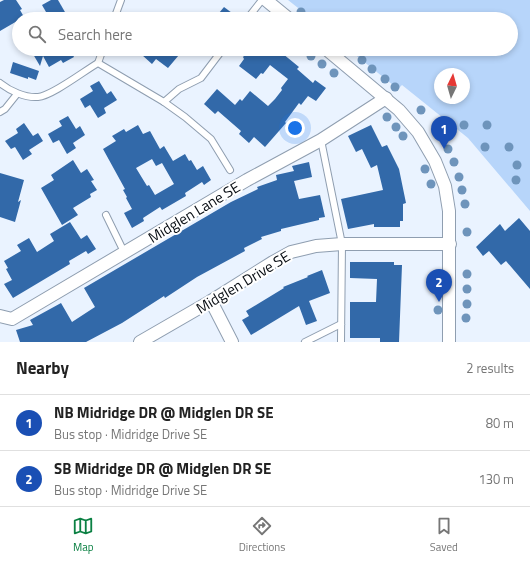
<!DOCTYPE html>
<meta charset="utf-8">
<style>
body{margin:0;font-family:"Titillium Web",sans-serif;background:#f2f2f2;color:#222}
.compass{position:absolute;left:434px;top:68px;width:36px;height:36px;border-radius:50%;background:#fff;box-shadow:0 2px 6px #0003;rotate:5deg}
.you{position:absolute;left:295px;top:128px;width:14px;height:14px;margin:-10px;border:3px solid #fff;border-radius:50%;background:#1a73e8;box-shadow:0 0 0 6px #1a73e833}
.badge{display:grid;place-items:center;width:26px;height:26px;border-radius:50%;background:#0b8043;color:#fff;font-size:13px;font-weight:700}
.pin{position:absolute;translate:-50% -33px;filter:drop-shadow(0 1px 2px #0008)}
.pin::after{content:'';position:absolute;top:21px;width:14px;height:12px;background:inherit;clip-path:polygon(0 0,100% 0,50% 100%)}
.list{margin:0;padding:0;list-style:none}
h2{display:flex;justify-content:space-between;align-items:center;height:52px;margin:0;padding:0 16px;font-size:17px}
h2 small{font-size:13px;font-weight:400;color:#767676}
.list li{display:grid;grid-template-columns:26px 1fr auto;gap:12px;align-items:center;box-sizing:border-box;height:56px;padding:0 16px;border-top:1px solid #e0e0e0}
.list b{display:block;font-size:15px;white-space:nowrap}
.list p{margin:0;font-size:13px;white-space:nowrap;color:#767676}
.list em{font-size:13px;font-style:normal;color:#767676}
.icon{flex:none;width:22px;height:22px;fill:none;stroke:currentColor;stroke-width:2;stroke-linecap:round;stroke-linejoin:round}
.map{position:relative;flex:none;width:530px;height:342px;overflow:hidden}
.search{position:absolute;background:#fff;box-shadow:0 2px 6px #0003;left:12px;right:12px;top:12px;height:44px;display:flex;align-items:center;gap:10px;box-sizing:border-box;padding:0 14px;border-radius:22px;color:#767676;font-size:15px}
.sheet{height:164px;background:#fff}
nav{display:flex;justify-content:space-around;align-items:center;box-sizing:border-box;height:56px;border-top:1px solid #e0e0e0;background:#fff;font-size:11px;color:#767676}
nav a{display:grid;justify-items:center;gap:2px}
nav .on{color:#0b8043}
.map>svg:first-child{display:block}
.green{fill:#b7d5fa;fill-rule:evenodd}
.building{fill:#3269a9;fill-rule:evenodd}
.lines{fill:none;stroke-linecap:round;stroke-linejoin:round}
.service-casing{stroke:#8f9eb0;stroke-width:8}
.minor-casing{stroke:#8f9eb0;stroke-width:14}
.service{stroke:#fff;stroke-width:6}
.minor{stroke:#fff;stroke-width:12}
.tree{fill:#6e94bb}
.labels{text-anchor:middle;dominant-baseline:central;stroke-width:4;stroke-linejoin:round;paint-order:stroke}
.street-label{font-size:15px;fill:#070c12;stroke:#fff}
</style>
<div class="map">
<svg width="530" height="342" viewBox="0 0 530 342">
<rect width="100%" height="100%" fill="#eaf3ff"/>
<!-- green -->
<path class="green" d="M288,0H530V211L468,138L402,85L398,89L348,49H511V19H312ZM440,74H464V98H440Z"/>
<!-- building -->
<g class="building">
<path d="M4,0H16L22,9L20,10L24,17L0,31V2Z"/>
<path d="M51,0H58L69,19H50L42,5Z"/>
<path d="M224,7L240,19H214Z"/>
<path d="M30,49H79L72,53L74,57L63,63L61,60L49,67L43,56L40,66Z"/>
<path d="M144,49H184L168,68L156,59L152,64L142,55L146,51Z"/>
<path d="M250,49H266L273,55L277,49L299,67L297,69L313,83L315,80L326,88L316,101L308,96L301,105L299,103L285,122L286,123L265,147L254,137L249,143L239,134L241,131L218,111L215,114L204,104L217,89L235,105L240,99L242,101L250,91L268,106L275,99L282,90L281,88L288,79L270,65L263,74L261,73L256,79L239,66L244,59L243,57Z"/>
<path d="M13,62L39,71L36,80L28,77V79L10,73Z"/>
<path d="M99,81L107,94L111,91L117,100L104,108L106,113L98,118L90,105L85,108L80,99L93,91L90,86Z"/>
<path d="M68,116L76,129L80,126L85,135L73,143L76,148L67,154L59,140L53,143L48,134L62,126L59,121Z"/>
<path d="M24,123L33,136L38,133L43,141L29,150L32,154L23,160L15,147L11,149L5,141L18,133L16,129Z"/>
<path d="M138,125L143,134L150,131L160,149L164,146L173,161L185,154L189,161L191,160L197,170L203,166L211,180L204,185L202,182L185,193L186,196L162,210L160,207L143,218L144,221L132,228L124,213L132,209L126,198L127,197L123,190L125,189L103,149L116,141L112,136L124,129L126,132ZM152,159L156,166L162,163L174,184L155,195L149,185L147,186L136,168Z"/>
<path d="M371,125L382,147L387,145L399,169L406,203L403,204V221H400V227H374V224L348,229L341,199L383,190L377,165L371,168L362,149L356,152L348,136Z"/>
<path d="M73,160L81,173L87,169L94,180L91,181L97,190L90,194L91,197L73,208L78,215L62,225L41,188L54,180L51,175Z"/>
<path d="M309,162L312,177L294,181L299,199L320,195L325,217L319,218V220L281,229V231L261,237L262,239L244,248L245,251L197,277L165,298L164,296L122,323L86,342H20L16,330L33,325L30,320L61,303L72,322L95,307L84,288L231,202L258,189L257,187L277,180L276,175L294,171L292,166Z"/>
<path d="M0,173L24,180L18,202L21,200L15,222L0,217Z"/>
<path d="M519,218L530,231V289L506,261L501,265L489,251L483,256L476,247L500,224L505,231Z"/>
<path d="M70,222L81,239L87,235L96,249L88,254L86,251L69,261L70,264L13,298L4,284L12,280L6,269L8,268L4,261L21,251L17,245L29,238L37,252L54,241L50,234Z"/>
<path d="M350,262H394V265H402L399,342H380V338H350V302H376L377,279L350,278Z"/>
<path d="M322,270L330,293L309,301L317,321L306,325L299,306L251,335L242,320L249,316L246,311L284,288L283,287L308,277L307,276Z"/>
</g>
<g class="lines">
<!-- service casing -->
<g class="service-casing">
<g id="service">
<path d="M114,19L121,0"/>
<path d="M247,19L262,0"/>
<path d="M98,63L103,49"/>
<path d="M0,83C10,91 25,98 38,97C52,96 84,71 98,63L164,102L179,89L201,78L223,49"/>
<path d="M164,102L185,117L211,139L230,170"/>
<path d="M0,112L5,109L17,94"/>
<path d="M321,140L342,244L341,342"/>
<path d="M106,215L125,254"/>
<path d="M305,342L341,324"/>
</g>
</g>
<!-- minor casing -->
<g class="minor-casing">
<g id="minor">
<path d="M266,0L289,19"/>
<path d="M326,49L399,110L418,132L435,161L445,186L449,211V342"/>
<path d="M211,301L232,342"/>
<path d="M0,316L12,319L247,180L321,140L386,98"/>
<path d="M140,342L211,301L273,262L291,252L316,246L342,244H450"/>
</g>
</g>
<!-- service -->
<use href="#service" class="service"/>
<!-- minor -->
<use href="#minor" class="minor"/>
</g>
<!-- trees -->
<g class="tree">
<circle cx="301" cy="12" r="4.5"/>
<circle cx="311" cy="56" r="4.5"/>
<circle cx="362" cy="60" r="4.5"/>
<circle cx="322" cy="64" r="4.5"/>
<circle cx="372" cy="69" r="4.5"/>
<circle cx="334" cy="73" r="4.5"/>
<circle cx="385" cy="79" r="4.5"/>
<circle cx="395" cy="87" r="4.5"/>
<circle cx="421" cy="110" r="4.5"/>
<circle cx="387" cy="117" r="4.5"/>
<circle cx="464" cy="125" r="4.5"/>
<circle cx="487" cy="125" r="4.5"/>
<circle cx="396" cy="127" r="4.5"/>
<circle cx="403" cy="136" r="4.5"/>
<circle cx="485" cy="147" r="4.5"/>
<circle cx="509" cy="147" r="4.5"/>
<circle cx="448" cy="149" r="4.5"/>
<circle cx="454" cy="162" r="4.5"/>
<circle cx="517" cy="165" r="4.5"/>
<circle cx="425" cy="169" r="4.5"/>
<circle cx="459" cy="177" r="4.5"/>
<circle cx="516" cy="180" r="4.5"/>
<circle cx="431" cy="184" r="4.5"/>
<circle cx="462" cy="190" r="4.5"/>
<circle cx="465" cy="204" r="4.5"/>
<circle cx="467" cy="232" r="4.5"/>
<circle cx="467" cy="274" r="4.5"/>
<circle cx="467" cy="289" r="4.5"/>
<circle cx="467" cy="304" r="4.5"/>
<circle cx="438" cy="310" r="4.5"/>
<circle cx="466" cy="318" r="4.5"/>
</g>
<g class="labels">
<!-- street labels -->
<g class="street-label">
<text transform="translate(194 212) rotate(-31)">Midglen Lane SE</text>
<text transform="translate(243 282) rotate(-31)">Midglen Drive SE</text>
</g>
</g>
</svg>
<svg class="compass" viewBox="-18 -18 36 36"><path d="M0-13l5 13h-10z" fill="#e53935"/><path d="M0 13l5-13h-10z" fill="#767676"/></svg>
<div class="you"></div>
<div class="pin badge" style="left:444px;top:149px;background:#1a4fb4">1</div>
<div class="pin badge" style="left:439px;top:302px;background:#1a4fb4">2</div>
<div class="search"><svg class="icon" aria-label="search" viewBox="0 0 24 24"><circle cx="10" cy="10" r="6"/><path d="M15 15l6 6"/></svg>Search here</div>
</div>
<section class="sheet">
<h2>Nearby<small>2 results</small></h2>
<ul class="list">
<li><span class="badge" style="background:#1a4fb4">1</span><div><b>NB Midridge DR @ Midglen DR SE</b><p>Bus stop · Midridge Drive SE</p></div><em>80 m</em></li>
<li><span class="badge" style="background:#1a4fb4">2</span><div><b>SB Midridge DR @ Midglen DR SE</b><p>Bus stop · Midridge Drive SE</p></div><em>130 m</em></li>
</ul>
</section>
<nav>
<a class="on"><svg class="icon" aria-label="map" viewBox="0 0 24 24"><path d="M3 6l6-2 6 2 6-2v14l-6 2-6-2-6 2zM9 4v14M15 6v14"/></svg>Map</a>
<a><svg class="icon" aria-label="directions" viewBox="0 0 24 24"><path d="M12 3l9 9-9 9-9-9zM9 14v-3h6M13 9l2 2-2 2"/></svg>Directions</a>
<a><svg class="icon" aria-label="saved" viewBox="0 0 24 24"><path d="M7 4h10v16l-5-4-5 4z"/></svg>Saved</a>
</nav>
